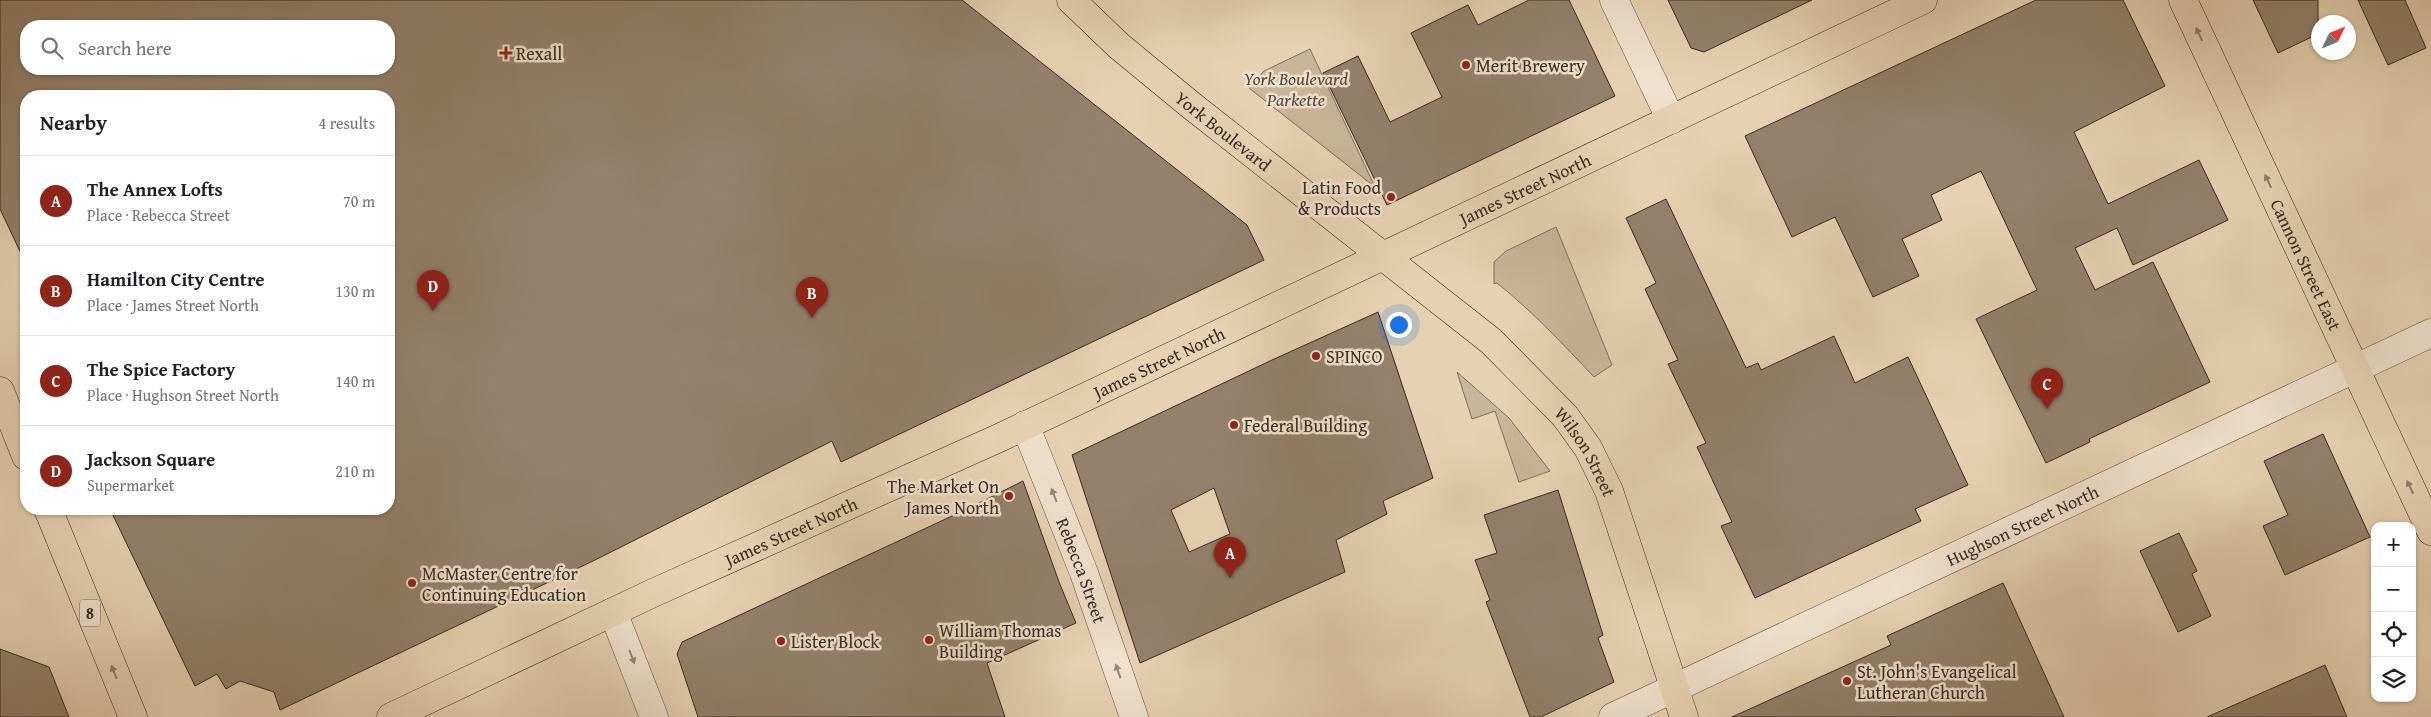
<!DOCTYPE html>
<meta charset="utf-8">
<style>
body{margin:0;font-family:"Gentium Book Plus",serif;background:#f6f6f6;color:#202124}
.controls{position:absolute;right:15px;bottom:15px;display:grid;overflow:hidden;border-radius:10px;box-shadow:0 1px 4px #0004}
.controls button{width:45px;height:45px;display:grid;place-items:center;padding:0;border:0;border-bottom:1px solid #e0e0e0;background:#fff;color:#202124;font:25px sans-serif}
.compass{position:absolute;left:2311px;top:15px;width:45px;height:45px;border-radius:50%;background:#fff;box-shadow:0 1px 4px #0004;rotate:47deg}
.you{position:absolute;left:1398px;top:324px;width:18px;height:18px;margin:-12px;border:4px solid #fff;border-radius:50%;background:#1a73e8;box-shadow:0 0 0 8px #1a73e833}
.badge{display:grid;place-items:center;width:32px;height:32px;border-radius:50%;background:#8f2418;color:#fff;font-size:16px;font-weight:700}
.pin{position:absolute;translate:-50% -41px;filter:drop-shadow(0 1px 2px #0008)}
.pin::after{content:'';position:absolute;top:26px;width:18px;height:15px;background:inherit;clip-path:polygon(0 0,100% 0,50% 100%)}
.list{margin:0;padding:0;list-style:none}
h2{display:flex;justify-content:space-between;align-items:center;height:65px;margin:0;padding:0 20px;font-size:21px}
h2 small{font-size:16px;font-weight:400;color:#757577}
.list li{display:grid;grid-template-columns:32px 1fr auto;gap:15px;align-items:center;box-sizing:border-box;height:90px;padding:0 20px;border-top:1px solid #e0e0e0}
.list b{display:block;font-size:19px;white-space:nowrap}
.list p{margin:0;font-size:16px;white-space:nowrap;color:#757577}
.list em{font-size:16px;font-style:normal;color:#757577}
.icon{flex:none;width:28px;height:28px;fill:none;stroke:currentColor;stroke-width:2;stroke-linecap:round;stroke-linejoin:round}
.map{position:relative;flex:none;width:2431px;height:717px;overflow:hidden}
.search{position:absolute;background:#fff;box-shadow:0 1px 4px #0004;left:20px;top:20px;width:375px;height:55px;display:flex;align-items:center;gap:12px;box-sizing:border-box;padding:0 18px;border-radius:20px;color:#757577;font-size:19px}
.panel{position:absolute;background:#fff;box-shadow:0 1px 4px #0004;left:20px;top:90px;width:375px;height:425px;border-radius:20px}
.map>svg:first-child{display:block}
.green{fill:#c9b599;stroke:#81705d}
.building{fill:#93816c;stroke:#392a21;fill-rule:evenodd}
.lines{fill:none;stroke-linecap:round;stroke-linejoin:round}
.minor-casing{stroke:#645445;stroke-width:29}
.major-casing{stroke:#392a21;stroke-width:29}
.minor{stroke:#efe1cd;stroke-width:28}
.major{stroke:#e6d1b2;stroke-width:28}
.oneway{fill:#907e6a}
.oneway2{fill:#948677}
.poi-dot{fill:#8f2418;stroke:#efe1cd;stroke-width:2}
.labels{text-anchor:middle;dominant-baseline:central;stroke-width:5;stroke-linejoin:round;paint-order:stroke}
.shield{fill:#efe1cd;stroke:#706155;stroke-width:1}
.shield-label{font-size:16px;font-weight:bold;fill:#392a21}
.poi-label{font-size:18px;fill:#392a21;stroke:#efe1cd;text-anchor:start}
.park-label{font-size:18px;font-style:italic;fill:#564639;stroke:#efe1cd}
.street-label{font-size:18px;fill:#392a21;stroke:#efe1cd}
</style>
<div class="map">
<svg width="2431" height="717" viewBox="0 0 2431 717">
<rect width="100%" height="100%" fill="#e6d1b2"/>
<filter id="stains"><feTurbulence type="fractalNoise" baseFrequency=".004" numOctaves="4"/><feColorMatrix values="0 0 0 0 .2 0 0 0 0 .09 0 0 0 0 .02 0 0 0 .5 -.17"/></filter>
<radialGradient id="worn" r=".72"><stop offset=".6" stop-color="#630" stop-opacity="0"/><stop offset="1" stop-color="#630" stop-opacity=".3"/></radialGradient>
<!-- green -->
<g class="green">
<path d="M1310,49L1375,187L1249,88L1264,71Z"/>
<path d="M1556,227L1612,365L1594,377C1563,344 1532,311 1497,283L1494,284V262L1506,251Z"/>
<path d="M1457,372L1509,418L1550,471L1519,482L1495,411L1472,419Z"/>
</g>
<!-- building -->
<g class="building">
<path d="M0,0H962L1247,225L1264,260L841,462L832,441L595,560L280,710L274,692L240,681L226,689L217,674L195,686L110,509H389V96H26V264L0,209ZM26,26H389V69H26Z"/>
<path d="M1529,0H1569L1615,96L1387,205L1323,73L1358,56L1390,122L1442,97L1411,33L1468,5L1478,25Z"/>
<path d="M1668,0H1812L1704,52L1691,48Z"/>
<path d="M2036,0H2123L2165,86L2074,132L2108,204L2199,160L2228,220L2133,265L2117,228L2075,248L2095,290L2153,262L2210,382L2089,439L2090,442L2046,463L1976,319L2037,290L1981,171L1931,195L1942,220L1902,239L1919,276L1873,297L1835,217L1792,237L1745,136Z"/>
<path d="M2253,0H2318V34L2278,53Z"/>
<path d="M2358,0H2405L2426,48L2388,65Z"/>
<path d="M1666,199L1746,368L1758,363L1761,370L1834,336L1855,383L1908,357L1968,485L1915,509L1921,521L1755,598L1721,526L1732,522L1697,447L1706,443L1668,364L1678,360L1645,289L1656,283L1626,218Z"/>
<path d="M1378,312L1433,478L1383,501L1387,514L1336,540L1345,572L1140,663L1072,455L1272,360ZM1214,488L1230,534L1189,552L1171,510Z"/>
<path d="M2323,434L2370,537L2285,575L2263,526L2288,515L2264,461Z"/>
<path d="M1023,481L1059,582L1076,623L987,663L1005,717H698L677,654L682,642L967,509Z"/>
<path d="M1558,490L1603,635L1598,638L1614,682L1541,717H1530L1486,602L1490,600L1475,560L1497,553L1484,515Z"/>
<path d="M2179,533L2197,571L2192,574L2211,616L2178,632L2140,551Z"/>
<path d="M2003,583L2064,717H1732L1891,645L1887,636Z"/>
<path d="M0,649L49,667L69,717H0Z"/>
<path d="M2325,665L2347,717H2207Z"/>
</g>
<g class="lines">
<!-- minor casing -->
<g class="minor-casing">
<g id="minor">
<path d="M1614,0L1671,120"/>
<path id="s1" d="M1025,425L1084,573L1134,717"/>
<path d="M613,612L654,717"/>
<path id="s2" d="M1613,717L2431,333"/>
</g>
</g>
<!-- major casing -->
<g class="major-casing">
<g id="major">
<path id="s3" d="M1071,0L1119,46L1192,106L1491,341L1565,416L1588,448L1609,491L1684,717"/>
<path id="s4" d="M2183,0L2431,531"/>
<path d="M0,391L26,456"/>
<path d="M48,509L133,717"/>
<path id="s5" d="M391,717L653,593L999,438L1923,0"/>
</g>
</g>
<!-- minor -->
<use href="#minor" class="minor"/>
<!-- major -->
<use href="#major" class="major"/>
</g>
<!-- one-way arrows -->
<defs><path id="oneway-solid" d="M-6-.8H1V-3.2L6.5 0L1 3.2V.8H-6Z" transform="scale(1.25)"/></defs>
<g class="oneway">
<use href="#oneway-solid" transform="translate(2199 34) rotate(-115)"/>
<use href="#oneway-solid" transform="translate(2268 181) rotate(-115)"/>
<use href="#oneway-solid" transform="translate(2410 487) rotate(-115)"/>
<use href="#oneway-solid" transform="translate(114 672) rotate(-112)"/>
</g>
<g class="oneway2">
<use href="#oneway-solid" transform="translate(1054 495) rotate(-111)"/>
<use href="#oneway-solid" transform="translate(632 657) rotate(69)"/>
<use href="#oneway-solid" transform="translate(1118 671) rotate(-109)"/>
</g>
<!-- markers -->
<g class="poi-dot">
<path d="M503.5 45.5h5v5h5v5h-5v5h-5v-5h-5v-5h5z"/>
<circle cx="1466" cy="65" r="5"/>
<circle cx="1391" cy="197" r="5"/>
<circle cx="1316" cy="356" r="5"/>
<circle cx="1234" cy="425" r="5"/>
<circle cx="1009" cy="496" r="5"/>
<circle cx="412" cy="583" r="5"/>
<circle cx="929" cy="640" r="5"/>
<circle cx="781" cy="641" r="5"/>
<circle cx="1847" cy="681" r="5"/>
</g>
<g class="labels">
<!-- shield labels -->
<rect class="shield" x="80" y="599.5" width="20" height="27" rx="4"/>
<g class="shield-label">
<text x="90" y="613">8</text>
</g>
<!-- poi labels -->
<g class="poi-label">
<text x="516" y="53">Rexall</text>
<text x="1476" y="65">Merit Brewery</text>
<text x="1381" y="187" text-anchor="end">Latin Food<tspan x="1381" dy="21">&amp; Products</tspan></text>
<text x="1326" y="356">SPINCO</text>
<text x="1244" y="425">Federal Building</text>
<text x="999" y="486" text-anchor="end">The Market On<tspan x="999" dy="21">James North</tspan></text>
<text x="422" y="573">McMaster Centre for<tspan x="422" dy="21">Continuing Education</tspan></text>
<text x="939" y="630">William Thomas<tspan x="939" dy="21">Building</tspan></text>
<text x="791" y="641">Lister Block</text>
<text x="1857" y="671">St. John's Evangelical<tspan x="1857" dy="21">Lutheran Church</tspan></text>
</g>
<!-- park labels -->
<g class="park-label">
<text x="1296" y="78">York Boulevard<tspan x="1296" dy="21">Parkette</tspan></text>
</g>
<!-- street labels -->
<g class="street-label">
<text stroke="none"><textPath href="#s3" startOffset="201">York Boulevard</textPath></text>
<text stroke="none"><textPath href="#s5" startOffset="1251">James Street North</textPath></text>
<text stroke="none"><textPath href="#s4" startOffset="292">Cannon Street East</textPath></text>
<text stroke="none"><textPath href="#s5" startOffset="846">James Street North</textPath></text>
<text stroke="none"><textPath href="#s3" startOffset="688">Wilson Street</textPath></text>
<text stroke="none"><textPath href="#s2" startOffset="452">Hughson Street North</textPath></text>
<text stroke="none"><textPath href="#s5" startOffset="441">James Street North</textPath></text>
<text stroke="none"><textPath href="#s1" startOffset="156">Rebecca Street</textPath></text>
</g>
</g>
<rect width="100%" height="100%" filter="url(#stains)"/>
<rect width="100%" height="100%" fill="url(#worn)"/>
</svg>
<div class="controls">
<button>+</button>
<button>−</button>
<button><svg class="icon" aria-label="locate" viewBox="0 0 24 24"><circle cx="12" cy="12" r="6"/><path d="M12 2v4M12 18v4M2 12h4M18 12h4"/></svg></button>
<button><svg class="icon" aria-label="layers" viewBox="0 0 24 24"><path d="M12 4l9 5-9 5-9-5zM3 14l9 5 9-5"/></svg></button>
</div>
<svg class="compass" viewBox="-18 -18 36 36"><path d="M0-13l5 13h-10z" fill="#e53935"/><path d="M0 13l5-13h-10z" fill="#757577"/></svg>
<div class="you"></div>
<div class="pin badge" style="left:1230px;top:578px">A</div>
<div class="pin badge" style="left:812px;top:318px">B</div>
<div class="pin badge" style="left:2047px;top:409px">C</div>
<div class="pin badge" style="left:433px;top:311px">D</div>
<div class="search"><svg class="icon" aria-label="search" viewBox="0 0 24 24"><circle cx="10" cy="10" r="6"/><path d="M15 15l6 6"/></svg>Search here</div>
<section class="panel">
<h2>Nearby<small>4 results</small></h2>
<ul class="list">
<li><span class="badge">A</span><div><b>The Annex Lofts</b><p>Place · Rebecca Street</p></div><em>70 m</em></li>
<li><span class="badge">B</span><div><b>Hamilton City Centre</b><p>Place · James Street North</p></div><em>130 m</em></li>
<li><span class="badge">C</span><div><b>The Spice Factory</b><p>Place · Hughson Street North</p></div><em>140 m</em></li>
<li><span class="badge">D</span><div><b>Jackson Square</b><p>Supermarket</p></div><em>210 m</em></li>
</ul>
</section>
</div>
